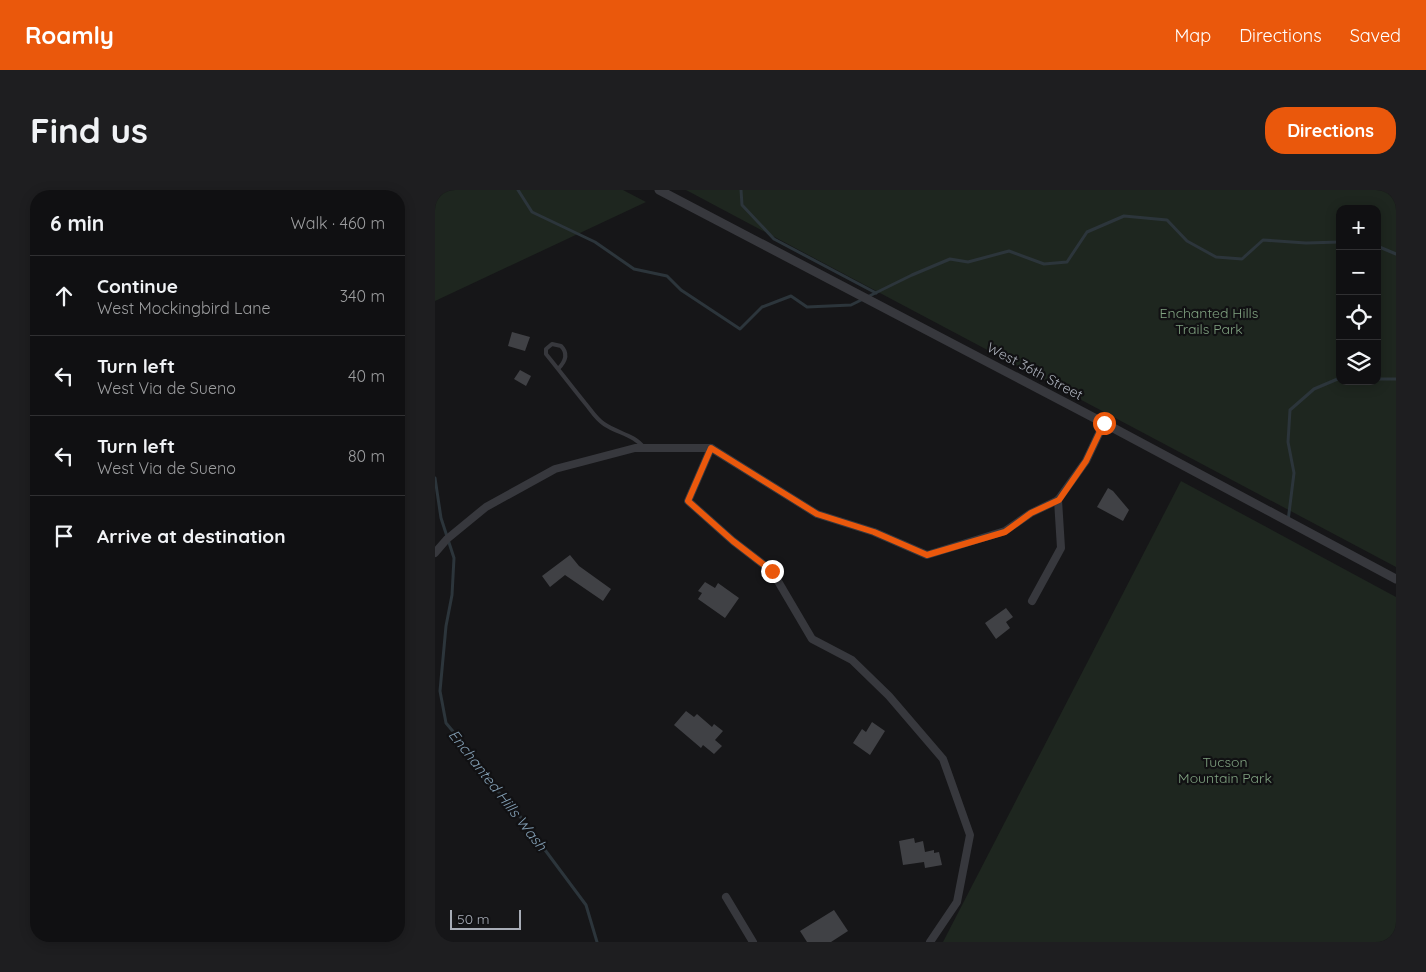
<!DOCTYPE html>
<meta charset="utf-8">
<style>
body{margin:0;font-family:Quicksand,sans-serif;background:#1e1e20;color:#f1f3f6}
.controls{position:absolute;right:15px;top:15px;display:grid;overflow:hidden;border-radius:10px;box-shadow:0 2px 12px #0003}
.controls button{width:45px;height:45px;display:grid;place-items:center;padding:0;border:0;border-bottom:1px solid #303032;background:#101012;color:#f1f3f6;font:25px sans-serif}
.scale{position:absolute;left:15px;bottom:12px;width:71px;box-sizing:border-box;padding-left:5px;border:2px solid #a8adb7;border-top:0;font-size:14px;line-height:18px;white-space:nowrap;color:#a8adb7;-webkit-text-stroke:4px #111113;paint-order:stroke}
.stop{position:absolute;width:15px;height:15px;margin:-11px;border:4px solid #ea580c;border-radius:50%;background:#fff}
.stop.end{background:#ea580c;border-color:#fff;box-shadow:0 1px 5px #0008}
.list{margin:0;padding:0;list-style:none}
h2{display:flex;justify-content:space-between;align-items:center;height:65px;margin:0;padding:0 20px;font-size:21px}
h2 small{font-size:16px;font-weight:400;color:#9c9d9f}
.list li{display:grid;grid-template-columns:32px 1fr auto;gap:15px;align-items:center;box-sizing:border-box;height:80px;padding:0 20px;border-top:1px solid #303032}
.list b{display:block;font-size:19px;white-space:nowrap}
.list p{margin:0;font-size:16px;white-space:nowrap;color:#9c9d9f}
.list em{font-size:16px;font-style:normal;color:#9c9d9f}
.icon{flex:none;width:28px;height:28px;fill:none;stroke:currentColor;stroke-width:2;stroke-linecap:round;stroke-linejoin:round}
.map{position:relative;flex:none;width:961px;height:752px;overflow:hidden;border-radius:20px}
header{display:flex;align-items:center;gap:30px;box-sizing:border-box;height:70px;padding:0 25px;background:#ea580c;color:#fff}
header strong{font-size:24px}
nav{display:flex;gap:28px;margin-inline-start:auto;font-size:18px}
.intro{display:flex;align-items:center;justify-content:space-between;box-sizing:border-box;height:120px;padding:0 30px}
h1{margin:0;font-size:35px}
.button{padding:12px 22px;border-radius:20px;background:#ea580c;color:#fff;font-size:18px;font-weight:700}
main{display:flex;gap:30px;padding:0 30px}
aside{flex:1;background:#101012;border-radius:20px;box-shadow:0 2px 12px #0003}
.map>svg:first-child{display:block}
.green{fill:#1e261f;fill-rule:evenodd}
.lines{fill:none;stroke-linecap:round;stroke-linejoin:round}
.stream{stroke:#2c353b;stroke-width:3}
.building{fill:#404145}
.service{stroke:#37383d;stroke-width:4}
.minor{stroke:#37383d;stroke-width:8}
.tertiary{stroke:#37383d;stroke-width:9}
.route{stroke:#ea580c;stroke-width:6}
.labels{text-anchor:middle;dominant-baseline:central;stroke-width:4.5;stroke-linejoin:round;paint-order:stroke}
.park-label{font-size:14px;fill:#80a281;stroke:#111113}
.street-label{font-size:14px;fill:#a8adb7;stroke:#111113}
.water-label{font-size:15px;font-style:italic;fill:#819cb1;stroke:#111113}
</style>
<header>
<strong>Roamly</strong>
<nav><a>Map</a><a>Directions</a><a>Saved</a></nav>
</header>
<div class="intro"><h1>Find us</h1><a class="button">Directions</a></div>
<main>
<aside>
<h2>6 min<small>Walk · 460 m</small></h2>
<ul class="list">
<li><svg class="icon" aria-label="ahead" viewBox="0 0 24 24"><path d="M12 20V5M6 11l6-6 6 6"/></svg><div><b>Continue</b><p>West Mockingbird Lane</p></div><em>340 m</em></li>
<li><svg class="icon" aria-label="left" viewBox="0 0 24 24"><path d="M17 20v-9H6M10 6l-5 5 5 5"/></svg><div><b>Turn left</b><p>West Via de Sueno</p></div><em>40 m</em></li>
<li><svg class="icon" aria-label="left" viewBox="0 0 24 24"><path d="M17 20v-9H6M10 6l-5 5 5 5"/></svg><div><b>Turn left</b><p>West Via de Sueno</p></div><em>80 m</em></li>
<li><svg class="icon" aria-label="arrive" viewBox="0 0 24 24"><path d="M6 21V4h12l-3 4 3 4H6"/></svg><div><b>Arrive at destination</b></div></li>
</ul>
</aside>
<div class="map">
<svg width="961" height="752" viewBox="0 0 961 752">
<rect width="100%" height="100%" fill="#161618"/>
<!-- green -->
<g class="green">
<path d="M0,0H188L211,12L0,111Z"/>
<path d="M251,0H961V377ZM905,19H942V191H905Z"/>
<path d="M746,291L961,407V752H508Z"/>
</g>
<g class="lines">
<!-- stream -->
<g class="stream">
<path d="M83,0L97,22L160,52L199,79L232,86L246,100L305,139L327,117L356,106L372,117L416,115L477,85L515,69L533,72L574,61L609,74L632,72L652,42L689,26L732,30L752,51L781,67L807,69L828,50L871,53L905,52"/>
<path d="M306,0L307,15L339,49L441,103"/>
<path d="M942,56L961,64"/>
<path d="M942,189H961"/>
<path d="M0,288L6,328L19,368L17,405L11,436L5,501L11,533L37,564L57,595L81,621L151,715L162,752"/>
<path d="M853,331L859,283L853,252L855,220L879,199L905,188"/>
</g>
</g>
<!-- building -->
<g class="building">
<path d="M77,142L95,147L90,161L73,156Z"/>
<path d="M85,180L96,186L91,196L79,189Z"/>
<path d="M673,298L678,301L694,320L688,331L662,317Z"/>
<path d="M135,365L144,376L176,399L168,411L130,385L115,397L107,386Z"/>
<path d="M270,392L280,398L283,393L304,408L290,428L263,409L267,403L263,401Z"/>
<path d="M571,418L578,427L571,432L575,438L561,449L550,433Z"/>
<path d="M251,521L259,527L262,524L277,537L279,534L288,541L280,550L287,556L279,564L268,555L266,558L239,535Z"/>
<path d="M437,532L450,541L435,565L418,553L427,539L431,542Z"/>
<path d="M479,648L480,653L488,651L490,662L499,660V663L504,662L507,675L490,678L489,672L468,675L464,651Z"/>
<path d="M399,720L413,741L396,752H372L365,741Z"/>
</g>
<g class="lines">
<!-- service -->
<path class="service" d="M123,179C130,172 134,164 126,156L117,154L111,159V164C124,180 137,197 150,213C156,220 161,229 169,234C182,243 200,245 209,258"/>
<!-- minor -->
<g class="minor">
<path d="M276,258L253,311L298,351L337,381L377,449L417,470L454,506L508,569L535,645L522,712L495,752"/>
<path d="M0,363L12,349L51,317L120,279L200,258H276L382,324L439,342L492,365L570,341L596,323L623,310L651,271L669,233"/>
<path d="M597,411L626,358L623,310"/>
<path d="M291,707L318,752"/>
</g>
<!-- tertiary -->
<path class="tertiary" d="M224,0L669,233L961,389"/>
</g>
<g class="lines">
<!-- route -->
<path class="route" d="M337,381L298,351L253,311L276,258L382,324L439,342L492,365L570,342L596,323L624,310L651,271L669,233"/>
</g>
<g class="labels">
<!-- park labels -->
<g class="park-label">
<text x="774" y="123">Enchanted Hills<tspan x="774" dy="16">Trails Park</tspan></text>
<text x="790" y="572">Tucson<tspan x="790" dy="16">Mountain Park</tspan></text>
</g>
<!-- street labels -->
<g class="street-label">
<text transform="translate(600 181) rotate(28)">West 36th Street</text>
</g>
<!-- water labels -->
<g class="water-label">
<text transform="translate(63 600) rotate(52)">Enchanted Hills Wash</text>
</g>
</g>
</svg>
<div class="controls">
<button>+</button>
<button>−</button>
<button><svg class="icon" aria-label="locate" viewBox="0 0 24 24"><circle cx="12" cy="12" r="6"/><path d="M12 2v4M12 18v4M2 12h4M18 12h4"/></svg></button>
<button><svg class="icon" aria-label="layers" viewBox="0 0 24 24"><path d="M12 4l9 5-9 5-9-5zM3 14l9 5 9-5"/></svg></button>
</div>
<div class="scale">50 m</div>
<div class="stop" style="left:669px;top:233px"></div>
<div class="stop end" style="left:337px;top:381px"></div>
</div>
</main>
